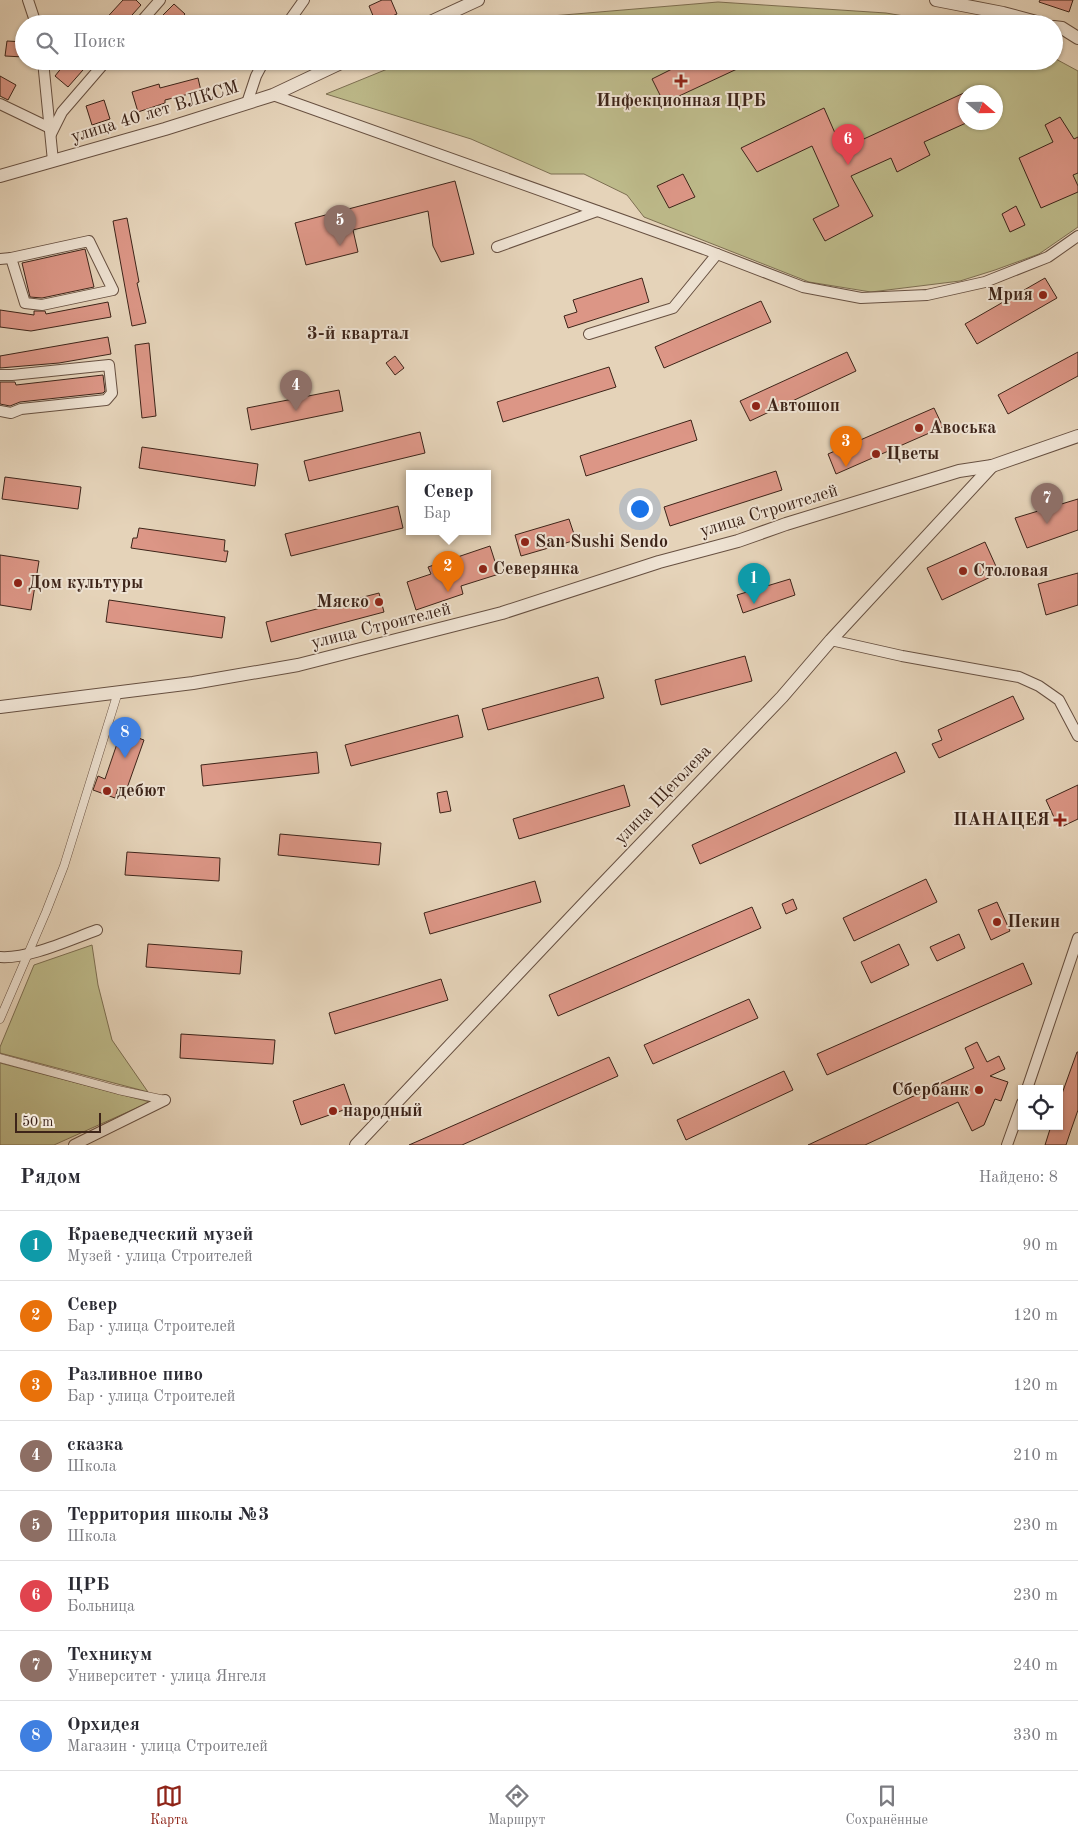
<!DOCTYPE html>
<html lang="ru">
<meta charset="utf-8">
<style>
body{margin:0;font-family:"Old Standard TT",serif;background:#f2f2f3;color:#2b2b33}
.controls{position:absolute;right:15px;bottom:15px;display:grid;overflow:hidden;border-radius:0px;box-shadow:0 1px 4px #0004}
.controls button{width:45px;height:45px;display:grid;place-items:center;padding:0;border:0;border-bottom:1px solid #e1e1e2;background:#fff;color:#2b2b33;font:25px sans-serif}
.compass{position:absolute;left:958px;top:85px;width:45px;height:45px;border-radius:50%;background:#fff;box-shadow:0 1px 4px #0004;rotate:110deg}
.scale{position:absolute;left:15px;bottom:12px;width:86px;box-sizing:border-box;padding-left:5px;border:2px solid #3d2419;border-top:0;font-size:14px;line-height:18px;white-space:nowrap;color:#3d2419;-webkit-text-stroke:4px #eee2d2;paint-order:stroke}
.you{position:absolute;left:639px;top:508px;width:18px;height:18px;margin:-12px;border:4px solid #fff;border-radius:50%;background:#1a73e8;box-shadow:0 0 0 8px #1a73e833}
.badge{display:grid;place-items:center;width:32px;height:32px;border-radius:50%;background:#8f2418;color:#fff;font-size:16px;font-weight:700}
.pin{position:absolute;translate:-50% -41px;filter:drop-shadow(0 1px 2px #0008)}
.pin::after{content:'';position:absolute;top:26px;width:18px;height:15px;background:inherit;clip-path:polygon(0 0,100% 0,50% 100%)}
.popup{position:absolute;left:406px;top:470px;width:85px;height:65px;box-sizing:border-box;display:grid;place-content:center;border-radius:0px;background:#fff;filter:drop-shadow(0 1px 4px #0005);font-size:16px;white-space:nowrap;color:#7c7c81}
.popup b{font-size:19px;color:#2b2b33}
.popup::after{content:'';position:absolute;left:50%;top:100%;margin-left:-10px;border:10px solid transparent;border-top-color:#fff}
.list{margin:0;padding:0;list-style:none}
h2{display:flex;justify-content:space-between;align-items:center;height:65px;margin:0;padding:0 20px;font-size:21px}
h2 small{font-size:16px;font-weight:400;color:#7c7c81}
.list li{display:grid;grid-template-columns:32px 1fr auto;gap:15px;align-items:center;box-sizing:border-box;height:70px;padding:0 20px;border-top:1px solid #e1e1e2}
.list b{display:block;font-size:19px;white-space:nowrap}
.list p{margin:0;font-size:16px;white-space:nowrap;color:#7c7c81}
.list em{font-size:16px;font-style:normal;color:#7c7c81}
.icon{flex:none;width:28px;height:28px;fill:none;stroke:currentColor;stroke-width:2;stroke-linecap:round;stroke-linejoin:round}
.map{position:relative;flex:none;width:1078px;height:1145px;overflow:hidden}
.search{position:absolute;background:#fff;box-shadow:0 1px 4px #0004;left:15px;right:15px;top:15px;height:55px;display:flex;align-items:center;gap:12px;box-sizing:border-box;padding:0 18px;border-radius:28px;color:#7c7c81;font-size:19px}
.sheet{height:625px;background:#fff}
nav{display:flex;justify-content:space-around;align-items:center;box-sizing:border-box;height:70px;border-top:1px solid #e1e1e2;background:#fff;font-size:14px;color:#7c7c81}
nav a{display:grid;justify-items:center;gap:2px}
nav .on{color:#8f2418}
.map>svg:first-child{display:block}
.green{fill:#bdba8a;stroke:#7d6f52;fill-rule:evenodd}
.building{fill:#dc9686;stroke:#3d2419}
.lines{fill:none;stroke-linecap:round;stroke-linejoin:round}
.pedestrian-casing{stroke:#675041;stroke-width:9}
.minor-casing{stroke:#675041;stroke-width:12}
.tertiary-casing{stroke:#675041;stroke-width:14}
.pedestrian{stroke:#eee2d2;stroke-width:8}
.minor{stroke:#eee2d2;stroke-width:10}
.tertiary{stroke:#eee2d2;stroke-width:12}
.poi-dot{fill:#8f2418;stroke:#eee2d2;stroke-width:2}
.labels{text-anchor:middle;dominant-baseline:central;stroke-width:4;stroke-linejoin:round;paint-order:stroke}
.poi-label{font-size:18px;font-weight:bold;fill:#3d2419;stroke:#eee2d2;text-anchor:start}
.street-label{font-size:18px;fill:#3d2419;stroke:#eee2d2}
.neighbourhood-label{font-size:19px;font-weight:bold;fill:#3d2419;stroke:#eee2d2}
</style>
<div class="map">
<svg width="1078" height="1145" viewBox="0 0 1078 1145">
<rect width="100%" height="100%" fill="#e5d3b9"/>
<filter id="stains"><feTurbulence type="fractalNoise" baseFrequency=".004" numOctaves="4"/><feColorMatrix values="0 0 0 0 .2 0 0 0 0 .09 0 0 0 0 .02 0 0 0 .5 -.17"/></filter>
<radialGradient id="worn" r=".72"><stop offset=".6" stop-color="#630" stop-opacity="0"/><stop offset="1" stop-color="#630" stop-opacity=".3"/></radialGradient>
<!-- green -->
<g class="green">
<path d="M718,2L886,13L952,24H492V21Z"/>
<path d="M1054,58L1078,71V227L1039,254L995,270L960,281L871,292L809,282L644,217L627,195L584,174H551L471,139L326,94L407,61H1054ZM966,92H996V122H966Z"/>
<path d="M92,945L98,985L112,1040L148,1092L0,1053V1047L34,965Z"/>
<path d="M0,1063L150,1102L54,1145H0Z"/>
</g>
<!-- building -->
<g class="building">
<path d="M123,0H136L141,5L124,24H101Z"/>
<path d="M382,0H391L397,14L376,23L369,6Z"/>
<path d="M1040,0H1073L1069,12L1039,2Z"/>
<path d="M174,4L185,14L176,24H164L159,19Z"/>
<path d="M7,41L24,42V57L5,56Z"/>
<path d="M67,61H73L83,70L68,87L55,76Z"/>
<path d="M688,61H733L737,69L664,103L652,79Z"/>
<path d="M0,76L16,85L8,100L0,96Z"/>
<path d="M198,78L201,91L165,100V103L138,112L132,92L159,84L160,88Z"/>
<path d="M966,92V123L924,142L930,155L897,172L891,158L851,176L873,216L825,241L813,219L839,206L812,146L757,172L741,148L824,108L842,149Z"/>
<path d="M104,100L110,119L92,125L86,106Z"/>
<path d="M1060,117L1074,139L1078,137V173L1073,175L1078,186V192L1041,208L1019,158L1053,142L1045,125Z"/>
<path d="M683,174L695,197L669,208L657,186Z"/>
<path d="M455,181L474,254L441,262L433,246L428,211L353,230L358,252L306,265L295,223Z"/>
<path d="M1016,206L1025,225L1010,232L1002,214Z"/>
<path d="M127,218L139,282L137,283L146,323L132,326L113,221Z"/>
<path d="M85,249L94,287L42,298L30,297L22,263Z"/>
<path d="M642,278L649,302L568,328L564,316L577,312L573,300Z"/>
<path d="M1045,278L1057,298L977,344L965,324Z"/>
<path d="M761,301L771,322L664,368L655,347Z"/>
<path d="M108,302L111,317L31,331L0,327V310L34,315V311H45L46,314Z"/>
<path d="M108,337L111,354L59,363L0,368V356Z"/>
<path d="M149,343L156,416L142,418L135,345Z"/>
<path d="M847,352L856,371L750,421L740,401Z"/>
<path d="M1078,352V376L1008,414L998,395Z"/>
<path d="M395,356L404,368L395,375L386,363Z"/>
<path d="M609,367L616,387L503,422L497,402Z"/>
<path d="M103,375L105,391L103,393L20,402L10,406L0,404V382H15L16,385Z"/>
<path d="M339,390L343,411L251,430L247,408Z"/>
<path d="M934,408L943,427L836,474L828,454Z"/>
<path d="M691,420L697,440L586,476L580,456Z"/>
<path d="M420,432L425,453L309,481L304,461Z"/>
<path d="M142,447L258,464L255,486L139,468Z"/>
<path d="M776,471L782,490L670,526L664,507Z"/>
<path d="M5,477L81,487L78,509L2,499Z"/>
<path d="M1078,499V530L1027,548L1015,518Z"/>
<path d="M398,506L403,528L291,556L285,534Z"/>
<path d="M569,519L576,540L521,556L515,535Z"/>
<path d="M139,528L225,540L224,551H228L226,562L131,548L133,538H137Z"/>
<path d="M985,542L999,573L942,600L927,568Z"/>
<path d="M490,546L499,574L461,586L463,594L416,610L407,582L431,574L428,567Z"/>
<path d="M0,555L39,561L31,610L0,605Z"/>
<path d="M1078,573V605L1046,615L1038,584Z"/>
<path d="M790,579L795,595L743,613L737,595Z"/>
<path d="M379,593L384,612L271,642L266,622Z"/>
<path d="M109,600L225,617L222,638L106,622Z"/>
<path d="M745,656L752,681L661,705L655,680Z"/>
<path d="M598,677L604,698L488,730L482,709Z"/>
<path d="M1013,696L1024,719L939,758L932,744L942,740L938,730Z"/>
<path d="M458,715L463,737L351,766L345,745Z"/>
<path d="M121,732L144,740L126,791L118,788L115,798L93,790L98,776L105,779Z"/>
<path d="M317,752L319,773L203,786L201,765Z"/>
<path d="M896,752L905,772L700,864L692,845Z"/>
<path d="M624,785L630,806L519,839L513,819Z"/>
<path d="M1078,785V819L1059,828L1046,800Z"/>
<path d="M447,791L451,811L440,813L437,793Z"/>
<path d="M280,834L381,843L379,865L278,855Z"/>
<path d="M127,852L220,858L219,881L125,875Z"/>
<path d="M926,879L937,902L854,941L843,918Z"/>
<path d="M535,881L541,902L430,934L424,913Z"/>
<path d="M793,899L797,909L786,914L782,904Z"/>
<path d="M997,902L1010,931L991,940L978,910Z"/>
<path d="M752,907L761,928L558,1016L549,995Z"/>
<path d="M959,934L965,948L937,961L930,947Z"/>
<path d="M148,944L242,951L240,974L146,967Z"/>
<path d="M899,944L909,965L871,983L861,962Z"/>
<path d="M1023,963L1032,984L827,1075L817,1054Z"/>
<path d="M441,979L448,1000L335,1034L329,1013Z"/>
<path d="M749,999L758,1018L653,1064L644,1045Z"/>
<path d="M181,1034L275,1040L273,1064L180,1058Z"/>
<path d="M977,1042L987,1062L999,1056L1005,1069L990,1076L1008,1082L1001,1101L995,1099L984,1125L972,1131L958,1102L865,1145H808L974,1068L965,1048Z"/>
<path d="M1077,1052H1078V1110L1071,1130L1066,1145H1045L1051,1126H1059V1102Z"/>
<path d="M609,1057L618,1076L462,1145H409Z"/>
<path d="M784,1071L793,1090L686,1140L677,1120Z"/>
<path d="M344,1084L352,1107L301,1125L293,1101Z"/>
</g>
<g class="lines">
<!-- pedestrian casing -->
<g class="pedestrian-casing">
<g id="pedestrian">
<path d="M0,1019L46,912L64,866L118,692"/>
<path d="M0,1058L118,1090L165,1100"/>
</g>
</g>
<!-- minor casing -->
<g class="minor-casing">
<g id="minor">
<path d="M28,0L36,24"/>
<path d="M139,24L160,0"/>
<path d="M287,24L304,0"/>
<path d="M43,61L53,161"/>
<path d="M273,95L704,249L803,287L861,298L927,295L985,282L1048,257L1078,236"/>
<path d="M247,103L256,76L264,61"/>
<path d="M0,104L50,128"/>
<path d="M51,134L62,112L106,61"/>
<path d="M89,241L113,290L42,305L25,303L11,258Z"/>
<path d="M497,247L597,211"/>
<path d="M0,259L11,258"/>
<path d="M589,334L673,308L717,254"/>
<path d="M0,375H12L109,365L112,393L106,400L21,409L11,413L0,411"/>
<path d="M831,640L902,656L1019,677L1039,686L1059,700L1078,736"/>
<path d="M0,957C29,959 69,940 97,930"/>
<path d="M1027,1089L1078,938"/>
<path d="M74,1145L165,1100"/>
<path d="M1007,1145L1022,1103"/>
</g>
</g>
<!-- tertiary casing -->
<g class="tertiary-casing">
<g id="tertiary">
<path d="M936,0L1003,13L1044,24"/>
<path d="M426,24L478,0"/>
<path d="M1054,27L1062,28L1078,38"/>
<path d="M0,176L165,129L273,95L345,61"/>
<path d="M0,707L193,683L298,665L502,613L659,562L738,541L786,524L959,471L992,466L1078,436"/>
<path d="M356,1145L594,893L782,697L831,640L992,466"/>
</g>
</g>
<!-- pedestrian -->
<use href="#pedestrian" class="pedestrian"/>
<!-- minor -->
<use href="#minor" class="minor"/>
<!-- tertiary -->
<use href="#tertiary" class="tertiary"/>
</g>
<!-- markers -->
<g class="poi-dot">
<path d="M678.5 73.5h5v5h5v5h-5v5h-5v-5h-5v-5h5z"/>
<circle cx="1043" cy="295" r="5"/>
<circle cx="756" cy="406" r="5"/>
<circle cx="919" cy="428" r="5"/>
<circle cx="876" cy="454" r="5"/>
<circle cx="525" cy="542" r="5"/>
<circle cx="483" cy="569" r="5"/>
<circle cx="963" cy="571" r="5"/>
<circle cx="18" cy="583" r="5"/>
<circle cx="379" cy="602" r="5"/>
<circle cx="107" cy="791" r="5"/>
<path d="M1057.5 812.5h5v5h5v5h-5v5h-5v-5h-5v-5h5z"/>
<circle cx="997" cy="922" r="5"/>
<circle cx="979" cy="1090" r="5"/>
<circle cx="333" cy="1111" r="5"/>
</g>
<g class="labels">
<!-- poi labels -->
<g class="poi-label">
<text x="681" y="101" text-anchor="middle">Инфекционная ЦРБ</text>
<text x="1033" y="295" text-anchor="end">Мрия</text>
<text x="766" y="406">Автошоп</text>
<text x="929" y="428">Авоська</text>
<text x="886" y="454">Цветы</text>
<text x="535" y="542">San Sushi Sendo</text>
<text x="493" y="569">Северянка</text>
<text x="973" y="571">Столовая</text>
<text x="28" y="583">Дом культуры</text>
<text x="369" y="602" text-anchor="end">Мяско</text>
<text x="117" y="791">дебют</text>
<text x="1050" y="820" text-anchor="end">ПАНАЦЕЯ</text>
<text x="1007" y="922">Пекин</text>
<text x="969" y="1090" text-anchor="end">Сбербанк</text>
<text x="343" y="1111">народный</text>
</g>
<!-- street labels -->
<g class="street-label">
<text transform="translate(155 112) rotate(-17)">улица 40 лет ВЛКСМ</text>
<text transform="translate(769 511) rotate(-17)">улица Строителей</text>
<text transform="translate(381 626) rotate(-14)">улица Строителей</text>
<text transform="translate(663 795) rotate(-46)">улица Щеголева</text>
</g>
<!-- neighbourhood labels -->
<g class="neighbourhood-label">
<text x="358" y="334">3-й квартал</text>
</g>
</g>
<rect width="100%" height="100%" filter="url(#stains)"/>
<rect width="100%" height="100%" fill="url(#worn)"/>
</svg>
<div class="controls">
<button><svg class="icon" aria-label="locate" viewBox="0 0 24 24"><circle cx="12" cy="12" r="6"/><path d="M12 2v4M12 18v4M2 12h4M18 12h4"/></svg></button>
</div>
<svg class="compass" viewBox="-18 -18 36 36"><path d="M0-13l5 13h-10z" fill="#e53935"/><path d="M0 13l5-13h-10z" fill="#7c7c81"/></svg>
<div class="scale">50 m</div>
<div class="you"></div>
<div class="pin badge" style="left:754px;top:604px;background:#0f9aa8">1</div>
<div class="pin badge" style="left:448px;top:592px;background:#e8710a">2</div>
<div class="popup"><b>Север</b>Бар</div>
<div class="pin badge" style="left:846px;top:467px;background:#e8710a">3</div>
<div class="pin badge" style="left:296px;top:411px;background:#8d6e63">4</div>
<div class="pin badge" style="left:340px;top:246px;background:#8d6e63">5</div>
<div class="pin badge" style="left:848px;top:165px;background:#e0444e">6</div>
<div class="pin badge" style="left:1047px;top:524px;background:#8d6e63">7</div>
<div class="pin badge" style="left:125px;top:758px;background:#3f7fe0">8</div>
<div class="search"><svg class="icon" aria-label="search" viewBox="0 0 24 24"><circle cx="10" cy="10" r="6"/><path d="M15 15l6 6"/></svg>Поиск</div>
</div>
<section class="sheet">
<h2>Рядом<small>Найдено: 8</small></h2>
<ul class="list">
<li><span class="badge" style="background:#0f9aa8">1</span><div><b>Краеведческий музей</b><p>Музей · улица Строителей</p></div><em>90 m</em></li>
<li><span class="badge" style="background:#e8710a">2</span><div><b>Север</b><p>Бар · улица Строителей</p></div><em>120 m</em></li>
<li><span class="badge" style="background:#e8710a">3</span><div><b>Разливное пиво</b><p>Бар · улица Строителей</p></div><em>120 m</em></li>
<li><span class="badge" style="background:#8d6e63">4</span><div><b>сказка</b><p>Школа</p></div><em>210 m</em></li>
<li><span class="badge" style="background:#8d6e63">5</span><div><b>Территория школы №3</b><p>Школа</p></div><em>230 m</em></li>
<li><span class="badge" style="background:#e0444e">6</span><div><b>ЦРБ</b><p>Больница</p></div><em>230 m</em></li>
<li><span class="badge" style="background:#8d6e63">7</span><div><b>Техникум</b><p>Университет · улица Янгеля</p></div><em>240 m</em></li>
<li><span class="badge" style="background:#3f7fe0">8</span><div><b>Орхидея</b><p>Магазин · улица Строителей</p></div><em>330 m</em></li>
</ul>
</section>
<nav>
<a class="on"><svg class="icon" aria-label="map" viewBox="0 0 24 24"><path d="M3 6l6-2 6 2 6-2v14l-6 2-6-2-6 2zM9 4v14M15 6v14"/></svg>Карта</a>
<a><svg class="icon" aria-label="directions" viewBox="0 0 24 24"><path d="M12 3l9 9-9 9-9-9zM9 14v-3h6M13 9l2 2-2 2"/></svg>Маршрут</a>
<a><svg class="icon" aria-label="saved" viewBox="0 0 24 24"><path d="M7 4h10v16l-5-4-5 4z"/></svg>Сохранённые</a>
</nav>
